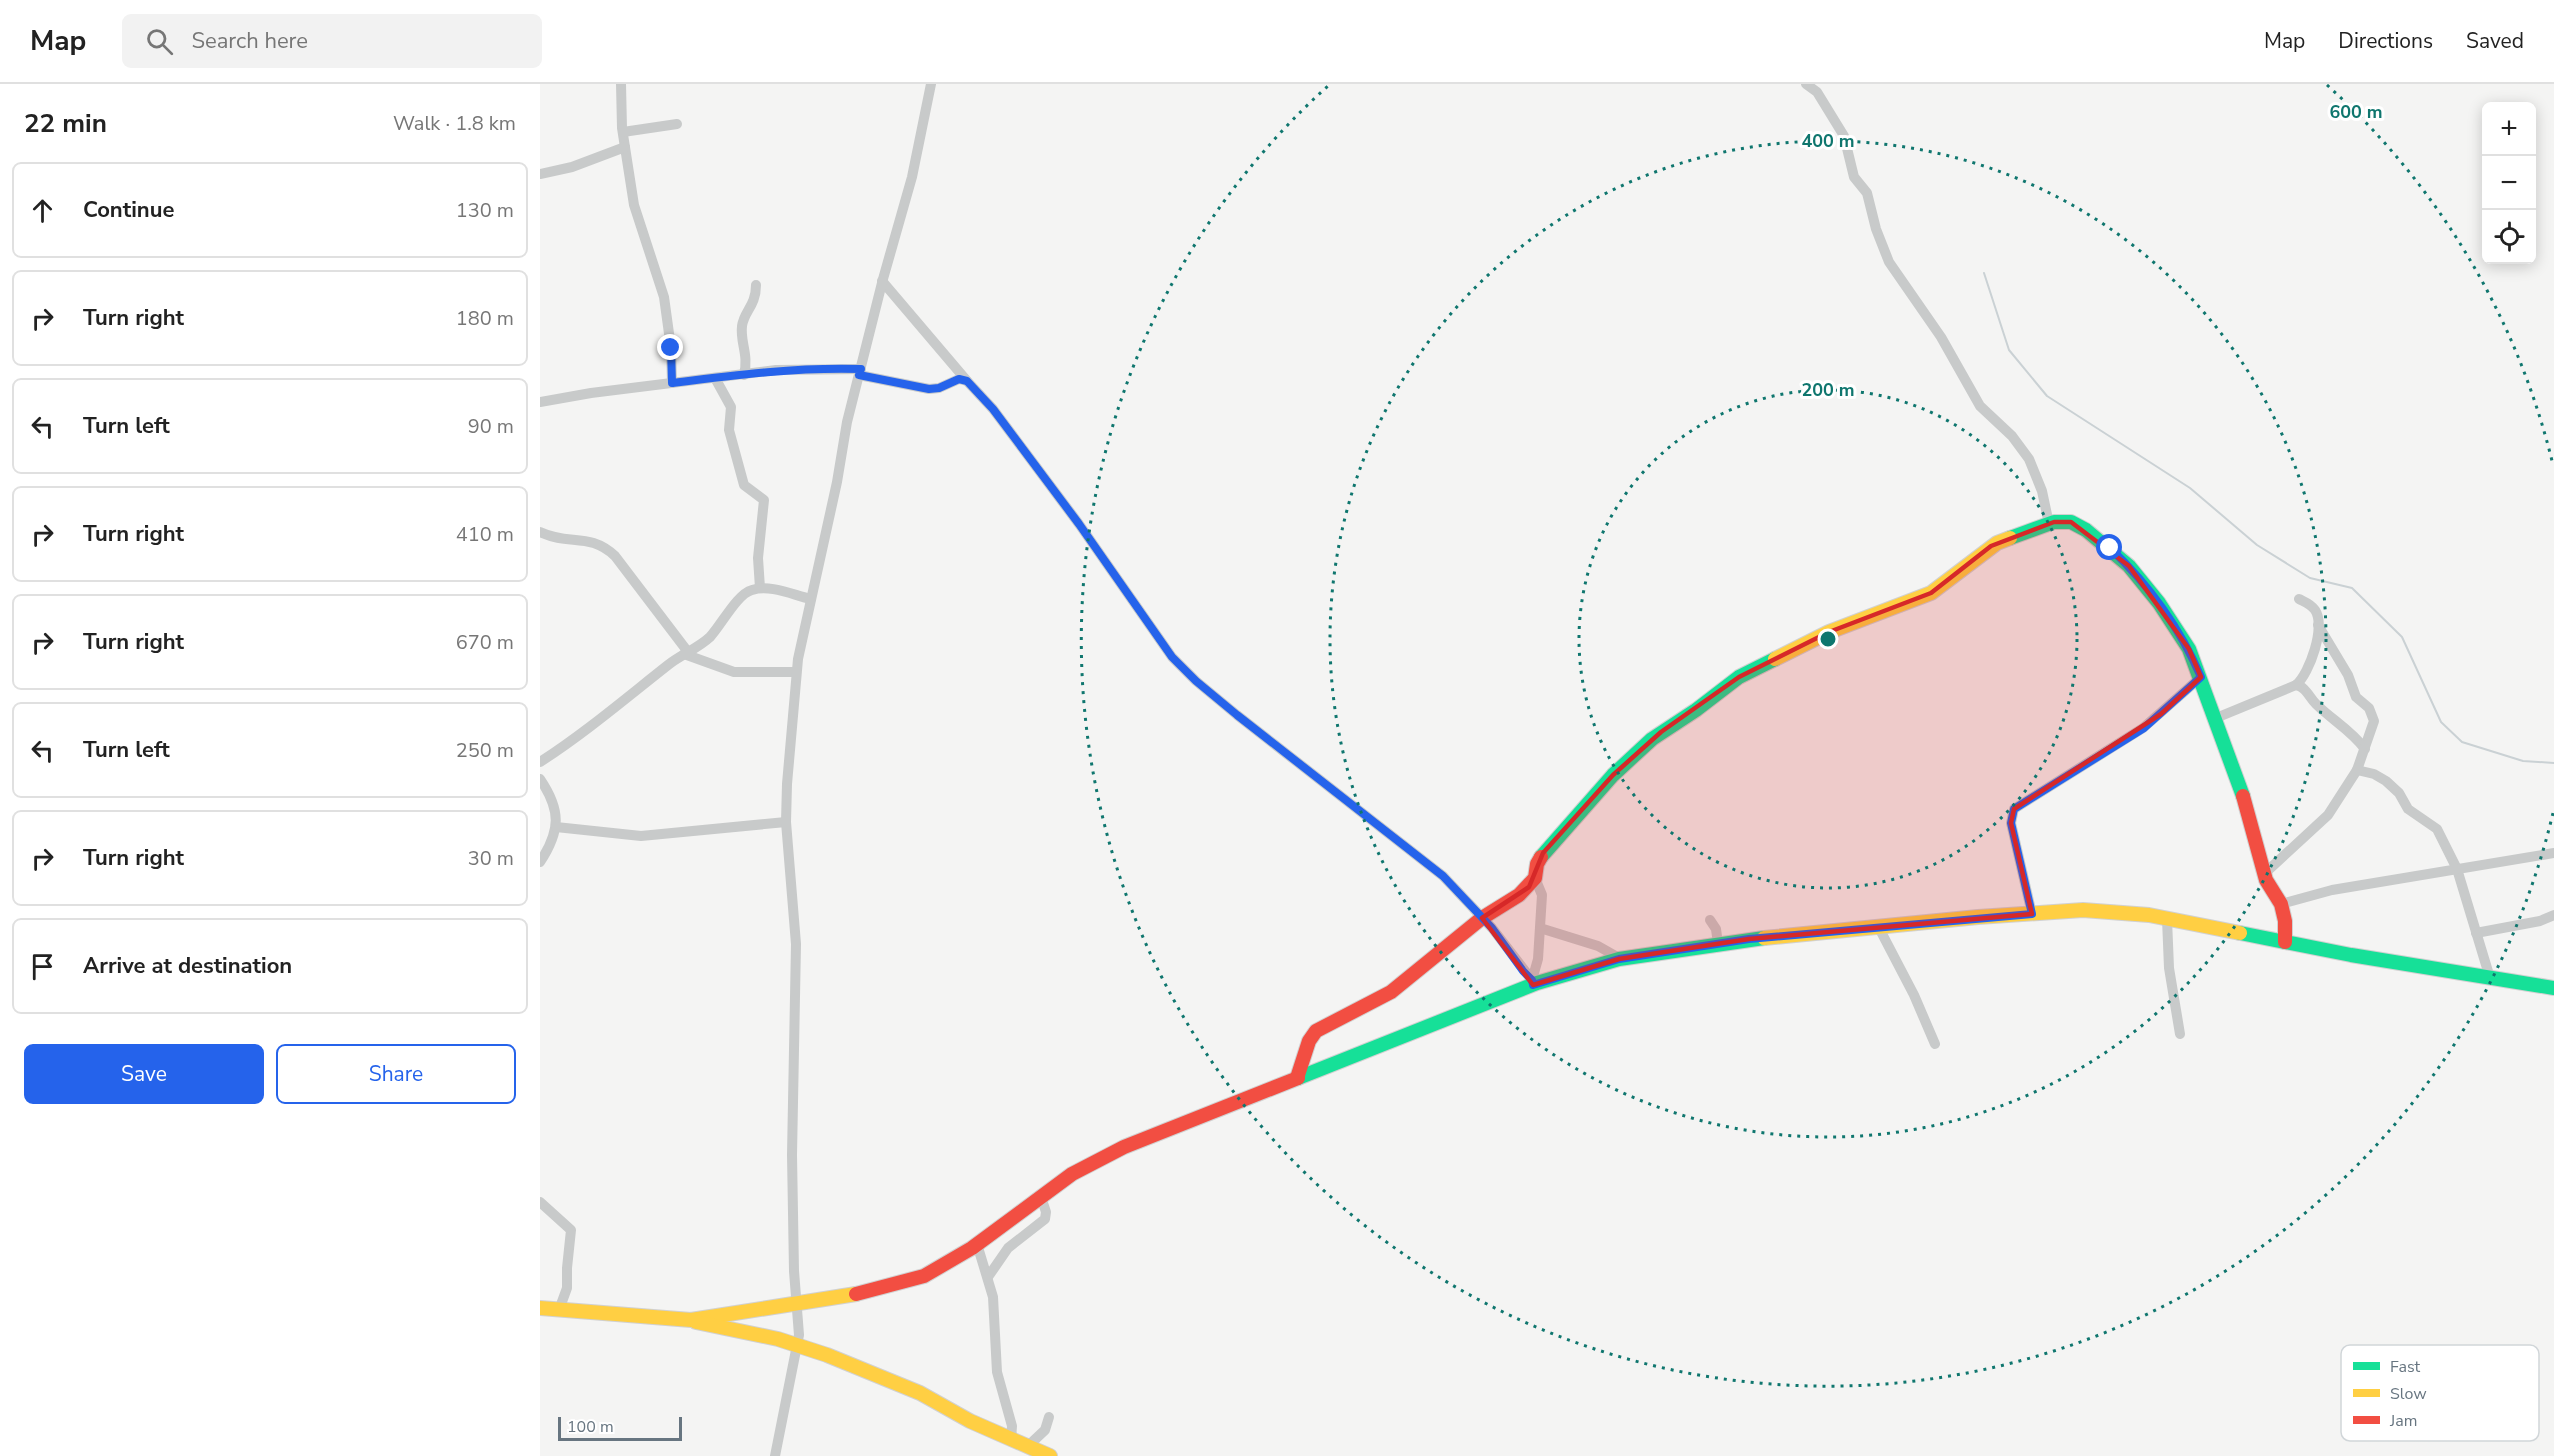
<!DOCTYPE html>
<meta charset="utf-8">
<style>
body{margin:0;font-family:"Nunito Sans",sans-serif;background:#f2f2f2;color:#222}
.controls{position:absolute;right:18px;top:18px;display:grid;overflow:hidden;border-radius:9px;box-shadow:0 3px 15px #0003}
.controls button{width:54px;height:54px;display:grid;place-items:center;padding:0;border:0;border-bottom:2px solid #e0e0e0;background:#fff;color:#222;font:30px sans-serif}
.scale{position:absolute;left:18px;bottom:15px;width:124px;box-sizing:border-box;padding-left:6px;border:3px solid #677580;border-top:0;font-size:16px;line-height:21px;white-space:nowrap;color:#677580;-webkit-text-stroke:4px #fff;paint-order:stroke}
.stop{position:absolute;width:18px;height:18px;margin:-14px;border:4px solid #2563eb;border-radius:50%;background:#fff}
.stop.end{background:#2563eb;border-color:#fff;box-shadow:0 2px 6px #0008}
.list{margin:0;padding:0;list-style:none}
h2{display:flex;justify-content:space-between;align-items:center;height:78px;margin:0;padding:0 24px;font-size:26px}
h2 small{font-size:20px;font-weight:400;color:#767676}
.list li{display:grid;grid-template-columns:39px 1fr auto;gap:18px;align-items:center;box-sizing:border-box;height:96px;margin:0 12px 12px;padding:0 12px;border:2px solid #e0e0e0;border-radius:9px}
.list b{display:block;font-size:22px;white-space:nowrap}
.list em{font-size:20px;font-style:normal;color:#767676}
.actions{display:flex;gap:12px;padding:18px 24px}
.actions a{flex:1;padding:14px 0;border:2px solid #2563eb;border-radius:9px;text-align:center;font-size:21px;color:#2563eb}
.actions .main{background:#2563eb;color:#fff}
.icon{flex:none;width:33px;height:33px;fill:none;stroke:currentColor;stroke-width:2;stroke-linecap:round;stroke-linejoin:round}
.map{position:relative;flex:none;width:2014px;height:1372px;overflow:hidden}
header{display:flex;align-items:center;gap:36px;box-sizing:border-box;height:84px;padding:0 30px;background:#fff;border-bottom:2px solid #e0e0e0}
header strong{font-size:28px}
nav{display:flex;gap:33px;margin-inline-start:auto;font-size:21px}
.search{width:420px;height:54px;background:#f2f2f2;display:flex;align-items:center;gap:15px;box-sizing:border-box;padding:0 21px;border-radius:9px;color:#767676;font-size:22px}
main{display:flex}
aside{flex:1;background:#fff}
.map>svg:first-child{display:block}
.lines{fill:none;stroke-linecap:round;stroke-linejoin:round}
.stream{stroke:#cad1d4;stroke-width:2}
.fast-casing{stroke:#d1d1d1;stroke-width:16}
.slow-casing{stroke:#d1d1d1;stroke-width:16}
.jam-casing{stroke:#d1d1d1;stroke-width:16}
.street{stroke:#c8caca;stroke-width:10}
.fast{stroke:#16e098;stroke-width:14}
.slow{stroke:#ffcf43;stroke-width:14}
.jam{stroke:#f24e42;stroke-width:14}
.route{stroke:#2563eb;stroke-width:8}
.marked{fill:#d62828;fill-opacity:0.2;stroke:#d62828;stroke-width:4.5;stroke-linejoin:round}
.ring{fill:none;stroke:#0f766e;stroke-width:3;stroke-dasharray:3 6}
.key{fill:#fff;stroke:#d1d6d9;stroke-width:1.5}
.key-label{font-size:16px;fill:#677580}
.centre{fill:#0f766e;stroke:#fff;stroke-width:3}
.ring-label{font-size:18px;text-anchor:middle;font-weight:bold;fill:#0f766e;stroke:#fff;stroke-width:6;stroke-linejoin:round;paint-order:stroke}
</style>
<header>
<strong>Map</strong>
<div class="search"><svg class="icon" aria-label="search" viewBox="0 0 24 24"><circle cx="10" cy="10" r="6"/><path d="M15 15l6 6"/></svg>Search here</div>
<nav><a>Map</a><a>Directions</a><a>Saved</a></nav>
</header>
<main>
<aside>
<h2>22 min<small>Walk · 1.8 km</small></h2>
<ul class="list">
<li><svg class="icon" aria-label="ahead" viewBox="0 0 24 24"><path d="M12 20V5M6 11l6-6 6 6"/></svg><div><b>Continue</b></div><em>130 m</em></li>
<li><svg class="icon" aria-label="right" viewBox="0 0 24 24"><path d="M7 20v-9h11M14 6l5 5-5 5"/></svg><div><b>Turn right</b></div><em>180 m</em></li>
<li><svg class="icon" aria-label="left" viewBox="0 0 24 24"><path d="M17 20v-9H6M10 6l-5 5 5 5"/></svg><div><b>Turn left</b></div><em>90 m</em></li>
<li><svg class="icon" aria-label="right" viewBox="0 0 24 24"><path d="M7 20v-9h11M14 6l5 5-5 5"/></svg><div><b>Turn right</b></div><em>410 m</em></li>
<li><svg class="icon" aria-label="right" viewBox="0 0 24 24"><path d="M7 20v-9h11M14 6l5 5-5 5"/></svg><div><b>Turn right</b></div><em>670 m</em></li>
<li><svg class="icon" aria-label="left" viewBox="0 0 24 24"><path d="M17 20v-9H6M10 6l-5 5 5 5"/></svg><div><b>Turn left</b></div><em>250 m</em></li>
<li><svg class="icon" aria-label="right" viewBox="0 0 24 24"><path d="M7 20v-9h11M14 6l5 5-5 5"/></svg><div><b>Turn right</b></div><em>30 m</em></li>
<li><svg class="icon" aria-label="arrive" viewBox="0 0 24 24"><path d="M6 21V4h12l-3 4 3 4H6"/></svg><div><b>Arrive at destination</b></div></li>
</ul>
<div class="actions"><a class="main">Save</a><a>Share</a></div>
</aside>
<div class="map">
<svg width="2014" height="1372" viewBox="0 0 2014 1372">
<rect width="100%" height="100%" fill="#f4f4f3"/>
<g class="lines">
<!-- stream -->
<path class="stream" d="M1444,189L1469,266L1507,312L1650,404L1717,461L1770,494L1812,504L1862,553L1901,638L1922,658L1983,677L2014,679"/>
<!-- fast casing -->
<g class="fast-casing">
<g id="fast">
<path d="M1470,454L1514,438H1531L1546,446L1589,482L1619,519L1649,565L1703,712"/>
<path d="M1001,773L1073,691L1112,655L1156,626L1199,593L1235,575"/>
<path d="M1700,849L1811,871L2014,904"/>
<path d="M758,994L997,899L1079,875L1224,854"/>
</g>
</g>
<!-- slow casing -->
<g class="slow-casing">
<g id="slow">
<path d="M1235,575L1289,548L1391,509L1457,459L1470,454"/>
<path d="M1224,854L1438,833L1543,826L1609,831L1700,849"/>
<path d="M0,1224L151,1236L316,1210"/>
<path d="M156,1238L238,1255L287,1271L380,1309L430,1337L510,1372"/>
</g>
</g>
<!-- jam casing -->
<g class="jam-casing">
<g id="jam">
<path d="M1703,712L1726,796L1741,820L1745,837V858"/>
<path d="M757,994L769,957L776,947L851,908L942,834L979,811L995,794L997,780L1001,773"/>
<path d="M316,1210L384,1192L432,1164L532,1090L584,1063L758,994"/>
</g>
</g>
<!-- street -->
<g class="street">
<path d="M81,0L82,44L94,121L124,213L131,264L132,299"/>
<path d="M1266,0L1277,8L1304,52L1314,93L1327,109L1336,145L1349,178L1401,253L1440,322L1472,352L1489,375L1502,407L1509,440"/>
<path d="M83,48L137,40"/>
<path d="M0,90L32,83L85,63"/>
<path d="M342,197L427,297"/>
<path d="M204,291C209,270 200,259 202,242C204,227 216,222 216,201"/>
<path d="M319,291L389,305L399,304L419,295L427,297L453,325L539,440L632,573L656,597L697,631L903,792L952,844L992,896"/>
<path d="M175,294L191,323L189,346L204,401L224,416L218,474L220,504"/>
<path d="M0,318L51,309L236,286L321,285"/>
<path d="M0,448C30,462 49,448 75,472L148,568"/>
<path d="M144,570L194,588H256"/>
<path d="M1756,601C1766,603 1769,613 1776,620C1792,636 1811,646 1825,665"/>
<path d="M1676,634L1756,601C1770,589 1786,542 1775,526C1771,520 1765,518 1759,515"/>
<path d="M0,678C45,649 86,614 128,581C142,570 157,565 170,553C182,540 197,510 212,506C230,500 253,511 271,515"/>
<path d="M1817,686L1834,690L1846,697L1859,709L1868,725L1897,745L1917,785L1950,894"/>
<path d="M0,695C21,726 21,746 0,778"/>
<path d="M16,743L101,752L246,738"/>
<path d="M1724,790L1788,731L1817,686L1834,637L1829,624L1816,613L1808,591L1778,541"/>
<path d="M1741,820L1792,806L2014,769"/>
<path d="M1492,830L1471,739L1474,725L1603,644L1661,593"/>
<path d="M1627,835L1629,884L1640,950"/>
<path d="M1170,836L1176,845L1178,860"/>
<path d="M1338,842L1374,911L1395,960"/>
<path d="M1000,844L1058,862L1081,875"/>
<path d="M1936,849L2000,837L2014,831"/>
<path d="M993,901L992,896L998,875L1002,811L995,794"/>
<path d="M0,1118L31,1146L27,1184V1204L19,1226"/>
<path d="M437,1160L453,1213L457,1288L472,1342L471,1356"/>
<path d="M448,1193L468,1164L505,1135L506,1128L501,1113"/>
<path d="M487,1363L505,1346L509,1333"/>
<path d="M235,1372L259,1251L254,1187L252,1071L256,860L246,738L247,700L258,575L297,398L307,338L343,195L372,93L391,0"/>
</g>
<!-- fast -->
<use href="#fast" class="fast"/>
<!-- slow -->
<use href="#slow" class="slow"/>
<!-- jam -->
<use href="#jam" class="jam"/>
</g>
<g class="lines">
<!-- route -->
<path class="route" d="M131,264L132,299C195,291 257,283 321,285L319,291L389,305L399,304L419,295L427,297L453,325L539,440L632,573L656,597L697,631L903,792L952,844L983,887L992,896L993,901L1079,875L1209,855L1492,830L1471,739L1474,725L1604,644L1661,593C1640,544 1609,501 1570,464"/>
</g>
<!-- marked area -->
<path class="marked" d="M1514,438H1531L1589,482L1649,565L1661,593L1621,630L1474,725L1471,739L1492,830L1209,855L1079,875L993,901L942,834L989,803L1003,769L1073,691L1121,648L1199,593L1289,548L1391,509L1451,462Z"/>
<!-- distance rings -->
<g class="ring">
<circle cx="1288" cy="555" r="249"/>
<circle cx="1288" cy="555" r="498"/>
<path d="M2013 729A746 746 0 1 1 789 1M1787 1A746 746 0 0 1 2013 381"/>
</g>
<!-- legend -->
<rect x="1801" y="1261" width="198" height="96" rx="9" class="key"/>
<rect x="1813" y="1278" width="27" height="8" fill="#16e098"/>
<rect x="1813" y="1305" width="27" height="8" fill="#ffcf43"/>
<rect x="1813" y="1332" width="27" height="8" fill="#f24e42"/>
<g class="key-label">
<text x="1850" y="1288">Fast</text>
<text x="1850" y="1315">Slow</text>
<text x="1850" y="1342">Jam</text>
</g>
<circle cx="1288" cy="555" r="9" class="centre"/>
<g class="ring-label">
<text x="1816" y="34">600 m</text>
<text x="1288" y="63">400 m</text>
<text x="1288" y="312">200 m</text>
</g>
</svg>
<div class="controls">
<button>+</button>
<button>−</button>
<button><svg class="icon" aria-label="locate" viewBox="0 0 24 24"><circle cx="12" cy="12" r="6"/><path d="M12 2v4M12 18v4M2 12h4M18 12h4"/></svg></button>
</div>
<div class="scale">100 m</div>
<div class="stop" style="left:1570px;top:464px"></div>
<div class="stop end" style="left:131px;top:264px"></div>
</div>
</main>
